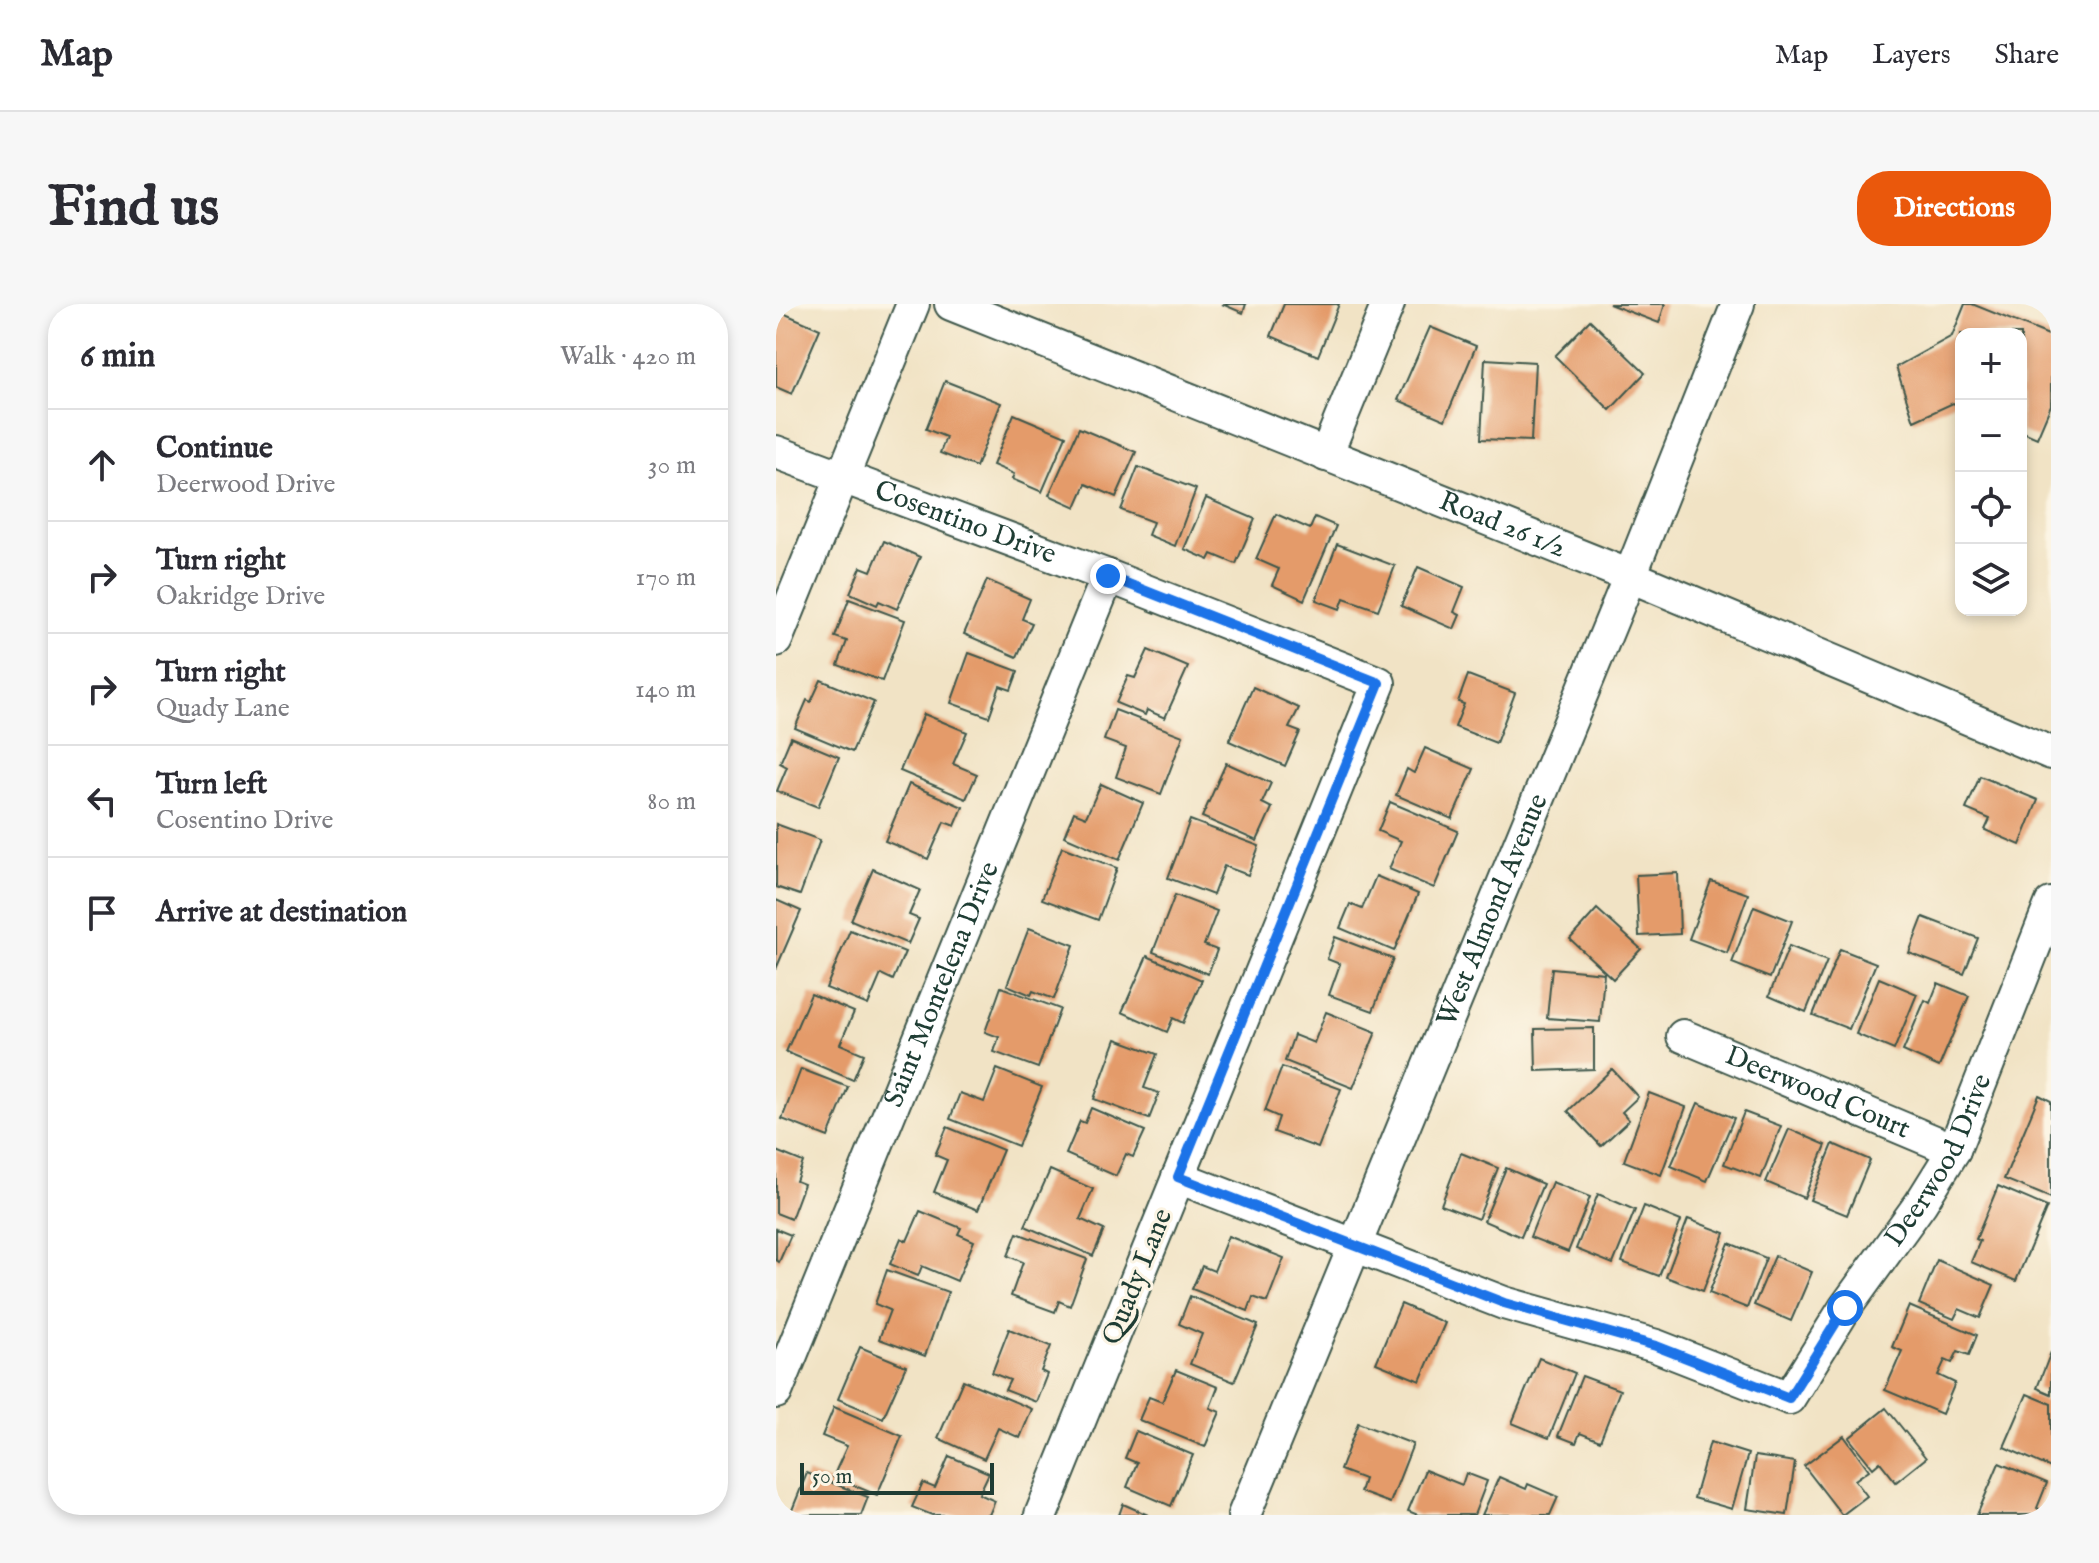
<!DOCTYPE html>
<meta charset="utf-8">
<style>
body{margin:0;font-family:"IM FELL English",serif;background:#f7f7f7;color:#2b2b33}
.controls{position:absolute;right:24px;top:24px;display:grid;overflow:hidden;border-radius:16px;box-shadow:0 4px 12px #0003}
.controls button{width:72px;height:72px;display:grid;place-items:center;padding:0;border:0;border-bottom:2px solid #e1e1e2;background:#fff;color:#2b2b33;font:40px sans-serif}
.scale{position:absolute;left:24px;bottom:20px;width:194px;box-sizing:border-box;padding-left:8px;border:4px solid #1f3d34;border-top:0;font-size:22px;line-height:28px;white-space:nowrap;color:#1f3d34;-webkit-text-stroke:6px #fcf5e5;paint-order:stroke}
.stop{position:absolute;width:24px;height:24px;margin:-18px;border:6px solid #1a73e8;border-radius:50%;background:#fff}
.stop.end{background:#1a73e8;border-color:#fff;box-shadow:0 2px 8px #0008}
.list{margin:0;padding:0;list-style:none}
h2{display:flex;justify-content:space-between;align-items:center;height:104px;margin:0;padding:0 32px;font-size:34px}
h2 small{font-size:26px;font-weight:400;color:#7c7c81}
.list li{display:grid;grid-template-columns:52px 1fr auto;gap:24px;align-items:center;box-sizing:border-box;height:112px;padding:0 32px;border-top:2px solid #e1e1e2}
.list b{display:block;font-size:30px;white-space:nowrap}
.list p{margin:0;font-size:26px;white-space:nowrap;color:#7c7c81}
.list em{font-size:26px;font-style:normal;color:#7c7c81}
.icon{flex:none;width:44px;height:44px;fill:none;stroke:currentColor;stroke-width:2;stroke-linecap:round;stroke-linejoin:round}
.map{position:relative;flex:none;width:1275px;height:1211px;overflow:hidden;border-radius:32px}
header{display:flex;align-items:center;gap:48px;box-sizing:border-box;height:112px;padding:0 40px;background:#fff;border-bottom:2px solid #e1e1e2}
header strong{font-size:38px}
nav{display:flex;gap:44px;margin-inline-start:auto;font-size:28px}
.intro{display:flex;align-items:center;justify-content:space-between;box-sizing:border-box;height:192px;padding:0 48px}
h1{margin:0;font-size:56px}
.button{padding:20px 36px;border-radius:32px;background:#ea580c;color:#fff;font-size:28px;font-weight:700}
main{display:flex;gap:48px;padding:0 48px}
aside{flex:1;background:#fff;border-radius:32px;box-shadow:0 4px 12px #0003}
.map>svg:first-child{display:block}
.building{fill:#e49b6b}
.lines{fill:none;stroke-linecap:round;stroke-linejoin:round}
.minor-casing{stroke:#3e564a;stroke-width:36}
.minor{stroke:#fff;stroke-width:32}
.route{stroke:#1a73e8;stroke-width:10}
.labels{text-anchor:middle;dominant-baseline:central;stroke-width:6;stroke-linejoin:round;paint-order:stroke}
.street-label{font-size:28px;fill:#1f3d34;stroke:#fcf5e5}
</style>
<header>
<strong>Map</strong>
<nav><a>Map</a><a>Layers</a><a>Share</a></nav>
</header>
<div class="intro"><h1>Find us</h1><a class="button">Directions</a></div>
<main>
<aside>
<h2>6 min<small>Walk · 420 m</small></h2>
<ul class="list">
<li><svg class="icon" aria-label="ahead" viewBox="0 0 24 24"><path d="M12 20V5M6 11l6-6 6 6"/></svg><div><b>Continue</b><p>Deerwood Drive</p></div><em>30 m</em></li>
<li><svg class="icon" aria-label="right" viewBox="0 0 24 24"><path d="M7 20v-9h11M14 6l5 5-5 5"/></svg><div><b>Turn right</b><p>Oakridge Drive</p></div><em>170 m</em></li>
<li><svg class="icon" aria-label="right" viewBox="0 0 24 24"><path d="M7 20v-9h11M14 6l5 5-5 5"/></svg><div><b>Turn right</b><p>Quady Lane</p></div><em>140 m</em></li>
<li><svg class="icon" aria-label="left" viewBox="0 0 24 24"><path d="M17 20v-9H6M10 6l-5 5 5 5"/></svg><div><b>Turn left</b><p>Cosentino Drive</p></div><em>80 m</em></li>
<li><svg class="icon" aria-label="arrive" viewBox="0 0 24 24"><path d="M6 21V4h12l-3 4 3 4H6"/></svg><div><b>Arrive at destination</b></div></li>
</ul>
</aside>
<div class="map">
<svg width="1275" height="1211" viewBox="0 0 1275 1211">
<rect width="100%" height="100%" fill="#fcf5e5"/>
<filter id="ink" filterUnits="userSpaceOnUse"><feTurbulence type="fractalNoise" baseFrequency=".0125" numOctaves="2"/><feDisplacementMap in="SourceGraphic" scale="16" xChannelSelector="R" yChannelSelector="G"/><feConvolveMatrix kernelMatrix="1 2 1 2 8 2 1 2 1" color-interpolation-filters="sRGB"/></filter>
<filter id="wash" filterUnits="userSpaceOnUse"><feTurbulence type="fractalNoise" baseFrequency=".006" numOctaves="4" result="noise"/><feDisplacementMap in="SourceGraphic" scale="32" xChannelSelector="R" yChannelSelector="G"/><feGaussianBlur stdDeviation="1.8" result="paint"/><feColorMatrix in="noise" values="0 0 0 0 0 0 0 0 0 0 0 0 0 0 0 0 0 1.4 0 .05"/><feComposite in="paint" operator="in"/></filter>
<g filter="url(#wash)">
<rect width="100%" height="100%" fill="#f1e3c5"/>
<g id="blocks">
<!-- building -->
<g class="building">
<path d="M446,0H470L467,9Z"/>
<path d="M508,0H563L542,52L495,32Z"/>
<path d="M833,0H889L883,19Z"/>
<path d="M1189,0H1196L1275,32V101L1261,134L1245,127V30H1185V103L1177,99L1138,117L1120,63L1176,32Z"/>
<path d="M0,6L44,25L16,90L0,83Z"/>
<path d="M814,16L869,69L834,106L779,52Z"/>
<path d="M654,23L700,42L669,116L622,96Z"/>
<path d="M709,55L759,58L755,137L705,135Z"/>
<path d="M169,77L225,99L200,163L164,149L170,133L150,125Z"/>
<path d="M238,110L290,132L266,188L236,175L238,170L217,161Z"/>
<path d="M303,124L360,148L340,193L310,180L300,203L273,191Z"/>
<path d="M362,163L420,185L399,242L372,231L377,218L345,206Z"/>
<path d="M430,194L479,215L460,260L436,250L433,256L408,245Z"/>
<path d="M500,210L534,225L539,213L560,222L528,296L496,281L503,265L480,255Z"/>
<path d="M108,237L144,253L121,305L103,297L101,301L74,289L85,263L95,267Z"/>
<path d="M561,240L619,262L602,306L568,294L564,305L540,296Z"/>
<path d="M642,263L688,283L678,308L684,311L678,325L625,302Z"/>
<path d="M211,276L254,295L246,315L256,319L241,353L188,330Z"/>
<path d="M73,295L129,316L106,377L62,361L71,337L59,333Z"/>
<path d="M372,346L412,363L389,414L371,406L369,411L340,399L352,372L359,374Z"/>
<path d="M193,349L242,367L235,386L224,382L213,413L175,399Z"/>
<path d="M692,371L739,389L720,439L679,423L688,400L682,398Z"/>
<path d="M45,376L98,398L76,448L19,424L31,396L35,398Z"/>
<path d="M477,383L523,404L513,424L524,428L509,462L453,437Z"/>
<path d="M339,406L407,432L385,490L340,473L350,444L328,436Z"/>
<path d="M148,410L191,428L177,460L201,470L190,495L124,467Z"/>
<path d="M15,433L63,453L42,503L1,487L11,463L4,459Z"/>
<path d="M649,444L698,465L676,515L620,491L631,465L638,469Z"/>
<path d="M450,459L495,479L486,499L496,504L481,537L426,513Z"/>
<path d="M1204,472L1262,496L1244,541L1209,526L1214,515L1190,505Z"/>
<path d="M133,480L187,503L179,522L168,518L152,555L109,537Z"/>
<path d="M325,480L367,499L343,556L288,532L298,508L310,513Z"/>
<path d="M614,498L682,527L658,584L613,565L625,537L602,527Z"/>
<path d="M414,516L483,542L472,571L448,562L437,591L392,574Z"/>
<path d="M0,520L44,536L24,591L0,583Z"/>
<path d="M286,543L341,564L322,616L266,595Z"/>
<path d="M97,565L144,586L133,611L143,615L132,640L75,616Z"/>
<path d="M902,569L904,630L863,632L860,571Z"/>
<path d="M600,572L642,590L618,647L564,624L574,600L586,605Z"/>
<path d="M935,577L972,590L951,649L913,635Z"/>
<path d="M399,591L441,607L428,641L441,646L432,670L377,648Z"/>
<path d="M0,596L25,607L0,665Z"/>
<path d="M978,602L1016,617L994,674L956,659Z"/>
<path d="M821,605L865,645L837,675L794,635Z"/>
<path d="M1147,613L1202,634L1188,670L1133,649Z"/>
<path d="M253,624L298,641L278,695L257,687L255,691L231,681Z"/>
<path d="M74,626L129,648L117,676L105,670L92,701L50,684Z"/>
<path d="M559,633L617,655L597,707L553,691L564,660L551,655Z"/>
<path d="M1013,642L1051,657L1030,708L993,692Z"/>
<path d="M1064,645L1100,659L1073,725L1037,711Z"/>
<path d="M371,652L426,676L407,719L397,714L391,728L346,708Z"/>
<path d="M776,664L828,669L824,718L771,714Z"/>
<path d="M1103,674L1141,690L1118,746L1080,730Z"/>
<path d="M1162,679L1193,692L1163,763L1127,747L1149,696L1154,699Z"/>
<path d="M225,683L284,705L262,764L218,748L223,733L209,728Z"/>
<path d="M35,690L78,708L64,740L88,750L77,776L10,748Z"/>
<path d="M550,708L600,728L577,784L509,757L518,731L538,739Z"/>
<path d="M818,724V765L760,767L759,725Z"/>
<path d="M340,735L381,750L368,784L383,789L373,815L318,795Z"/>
<path d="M506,763L565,785L542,844L498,828L503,813L489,807Z"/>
<path d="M25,765L72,783L52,833L6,815Z"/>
<path d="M221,765L266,783L242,842L174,815L184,789L208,798Z"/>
<path d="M836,765L862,793L846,808L853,816L825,842L792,807Z"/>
<path d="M873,789L910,803L885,871L848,857Z"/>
<path d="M1263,791L1275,797V894L1228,875Z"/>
<path d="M922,799L958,814L931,877L895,862Z"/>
<path d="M315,804L369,827L357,853L350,850L340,872L290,850L304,817L309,819Z"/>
<path d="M968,808L1005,822L985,874L948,860Z"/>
<path d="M171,823L227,846L202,906L158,888L171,856L159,851Z"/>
<path d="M1013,825L1050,841L1028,894L990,878Z"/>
<path d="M1057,840L1094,856L1071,911L1034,896Z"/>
<path d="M0,847L27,858L20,877L28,880L15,915L0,909Z"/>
<path d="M685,849L722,864L702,915L665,901Z"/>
<path d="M730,864L767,880L745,933L708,917Z"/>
<path d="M274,866L317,885L304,915L328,926L317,952L249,922Z"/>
<path d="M776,878L814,893L792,948L754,933Z"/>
<path d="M1222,882L1271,903L1240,977L1195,958L1204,937L1200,935Z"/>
<path d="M822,890L859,906L837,960L800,945Z"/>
<path d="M868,902L905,917L883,972L846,958Z"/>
<path d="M144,907L185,924L182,930L198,937L181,977L146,962L142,972L114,960L125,934L131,937Z"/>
<path d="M912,915L949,929L927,987L890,973Z"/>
<path d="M0,925L15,931L3,958L0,956Z"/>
<path d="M241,929L311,955L294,1002L283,997L279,1008L235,992L247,958L232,952Z"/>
<path d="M452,932L508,954L491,998L477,993L472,1007L416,985L426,962L438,967Z"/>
<path d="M953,939L990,954L971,1004L933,989Z"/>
<path d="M999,952L1036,968L1015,1017L978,1001Z"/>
<path d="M1161,956L1218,981L1204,1014L1183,1005L1178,1015L1143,1000Z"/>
<path d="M111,966L172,988L149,1052L103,1035L114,1006L99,1000Z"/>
<path d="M414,992L482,1021L458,1078L414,1060L426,1030L403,1020Z"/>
<path d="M625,1000L669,1019L644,1077L600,1059Z"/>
<path d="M1133,1002L1201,1031L1193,1051L1182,1047L1176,1059L1169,1056L1162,1071L1179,1079L1166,1110L1109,1086L1126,1047L1116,1043Z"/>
<path d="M233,1025L275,1042L265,1067L271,1070L260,1098L229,1086L234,1076L216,1069Z"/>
<path d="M84,1043L130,1062L107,1114L62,1095Z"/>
<path d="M1275,1048V1090L1261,1084Z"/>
<path d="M763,1054L799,1069L773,1134L736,1119Z"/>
<path d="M400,1066L442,1083L434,1104L444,1108L429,1143L363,1116L373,1093L386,1098Z"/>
<path d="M806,1072L844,1086L824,1137L804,1129L800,1139L782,1132Z"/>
<path d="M187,1076L256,1105L244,1134L222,1124L208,1155L162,1134Z"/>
<path d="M1251,1090L1275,1100V1164L1228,1143Z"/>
<path d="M58,1103L126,1132L101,1191L57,1173L71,1142L46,1132Z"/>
<path d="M1110,1104L1150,1154L1120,1178L1104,1158L1097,1164L1073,1134Z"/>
<path d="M582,1119L637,1140L614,1199L584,1188L588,1175L564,1166Z"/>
<path d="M360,1127L417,1151L395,1202L351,1183L361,1159L349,1154Z"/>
<path d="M1068,1132L1093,1166L1079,1176L1091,1192L1066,1211L1028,1162Z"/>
<path d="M934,1138L972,1150L956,1205L918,1194Z"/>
<path d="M173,1152L213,1169L203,1190L219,1197L213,1211H156L136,1203L147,1179L159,1184Z"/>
<path d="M979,1152L1019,1158L1011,1211L971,1205Z"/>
<path d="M1223,1159L1271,1179L1261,1204L1275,1211H1201Z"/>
<path d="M649,1166L686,1181L690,1169L711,1177L698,1211H642L632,1207Z"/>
<path d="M31,1169L92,1193L85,1211H14Z"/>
<path d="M723,1173L750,1185L752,1180L782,1193L774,1211H706Z"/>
<path d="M347,1200L372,1211H343Z"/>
</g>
</g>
</g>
<g filter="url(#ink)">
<use href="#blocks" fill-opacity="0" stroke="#3e564a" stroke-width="2"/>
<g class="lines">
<!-- minor casing -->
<g class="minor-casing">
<g id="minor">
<path id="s1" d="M175,0L854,272L1275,449"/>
<path id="s2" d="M0,148L332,272L603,379L265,1211"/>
<path d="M550,151L612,0"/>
<path d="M0,336L137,0"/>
<path id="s3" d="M907,732L1178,846"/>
<path id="s4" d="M402,873L728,999L880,1042L1013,1094L1069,1004L1145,899L1178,846L1275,600"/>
<path id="s5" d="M0,1088L332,272"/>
<path id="s6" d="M468,1211L854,272L962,0"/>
</g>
</g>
<!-- minor -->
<use href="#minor" class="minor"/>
</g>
</g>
<g class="lines" filter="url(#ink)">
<!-- route -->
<path class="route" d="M332,272L603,379L402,873L728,999L880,1042L1013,1094L1069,1004"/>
</g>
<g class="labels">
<!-- street labels -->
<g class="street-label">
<text stroke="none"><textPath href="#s2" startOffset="202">Cosentino Drive</textPath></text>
<text stroke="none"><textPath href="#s1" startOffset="594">Road 26 1/2</textPath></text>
<text stroke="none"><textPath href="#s6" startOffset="654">West Almond Avenue</textPath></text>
<text stroke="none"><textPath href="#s5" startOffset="440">Saint Montelena Drive</textPath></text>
<text stroke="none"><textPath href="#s3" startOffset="146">Deerwood Court</textPath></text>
<text stroke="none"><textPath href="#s4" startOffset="932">Deerwood Drive</textPath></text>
<text transform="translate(362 973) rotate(-68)">Quady Lane</text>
</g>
</g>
</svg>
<div class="controls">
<button>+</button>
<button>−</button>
<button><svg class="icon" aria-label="locate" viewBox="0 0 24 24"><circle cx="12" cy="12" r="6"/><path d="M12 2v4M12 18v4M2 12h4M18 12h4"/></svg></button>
<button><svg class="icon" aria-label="layers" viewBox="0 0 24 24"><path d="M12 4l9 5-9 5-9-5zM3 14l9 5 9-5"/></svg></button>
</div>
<div class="scale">50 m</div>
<div class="stop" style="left:1069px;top:1004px"></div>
<div class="stop end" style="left:332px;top:272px"></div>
</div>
</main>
